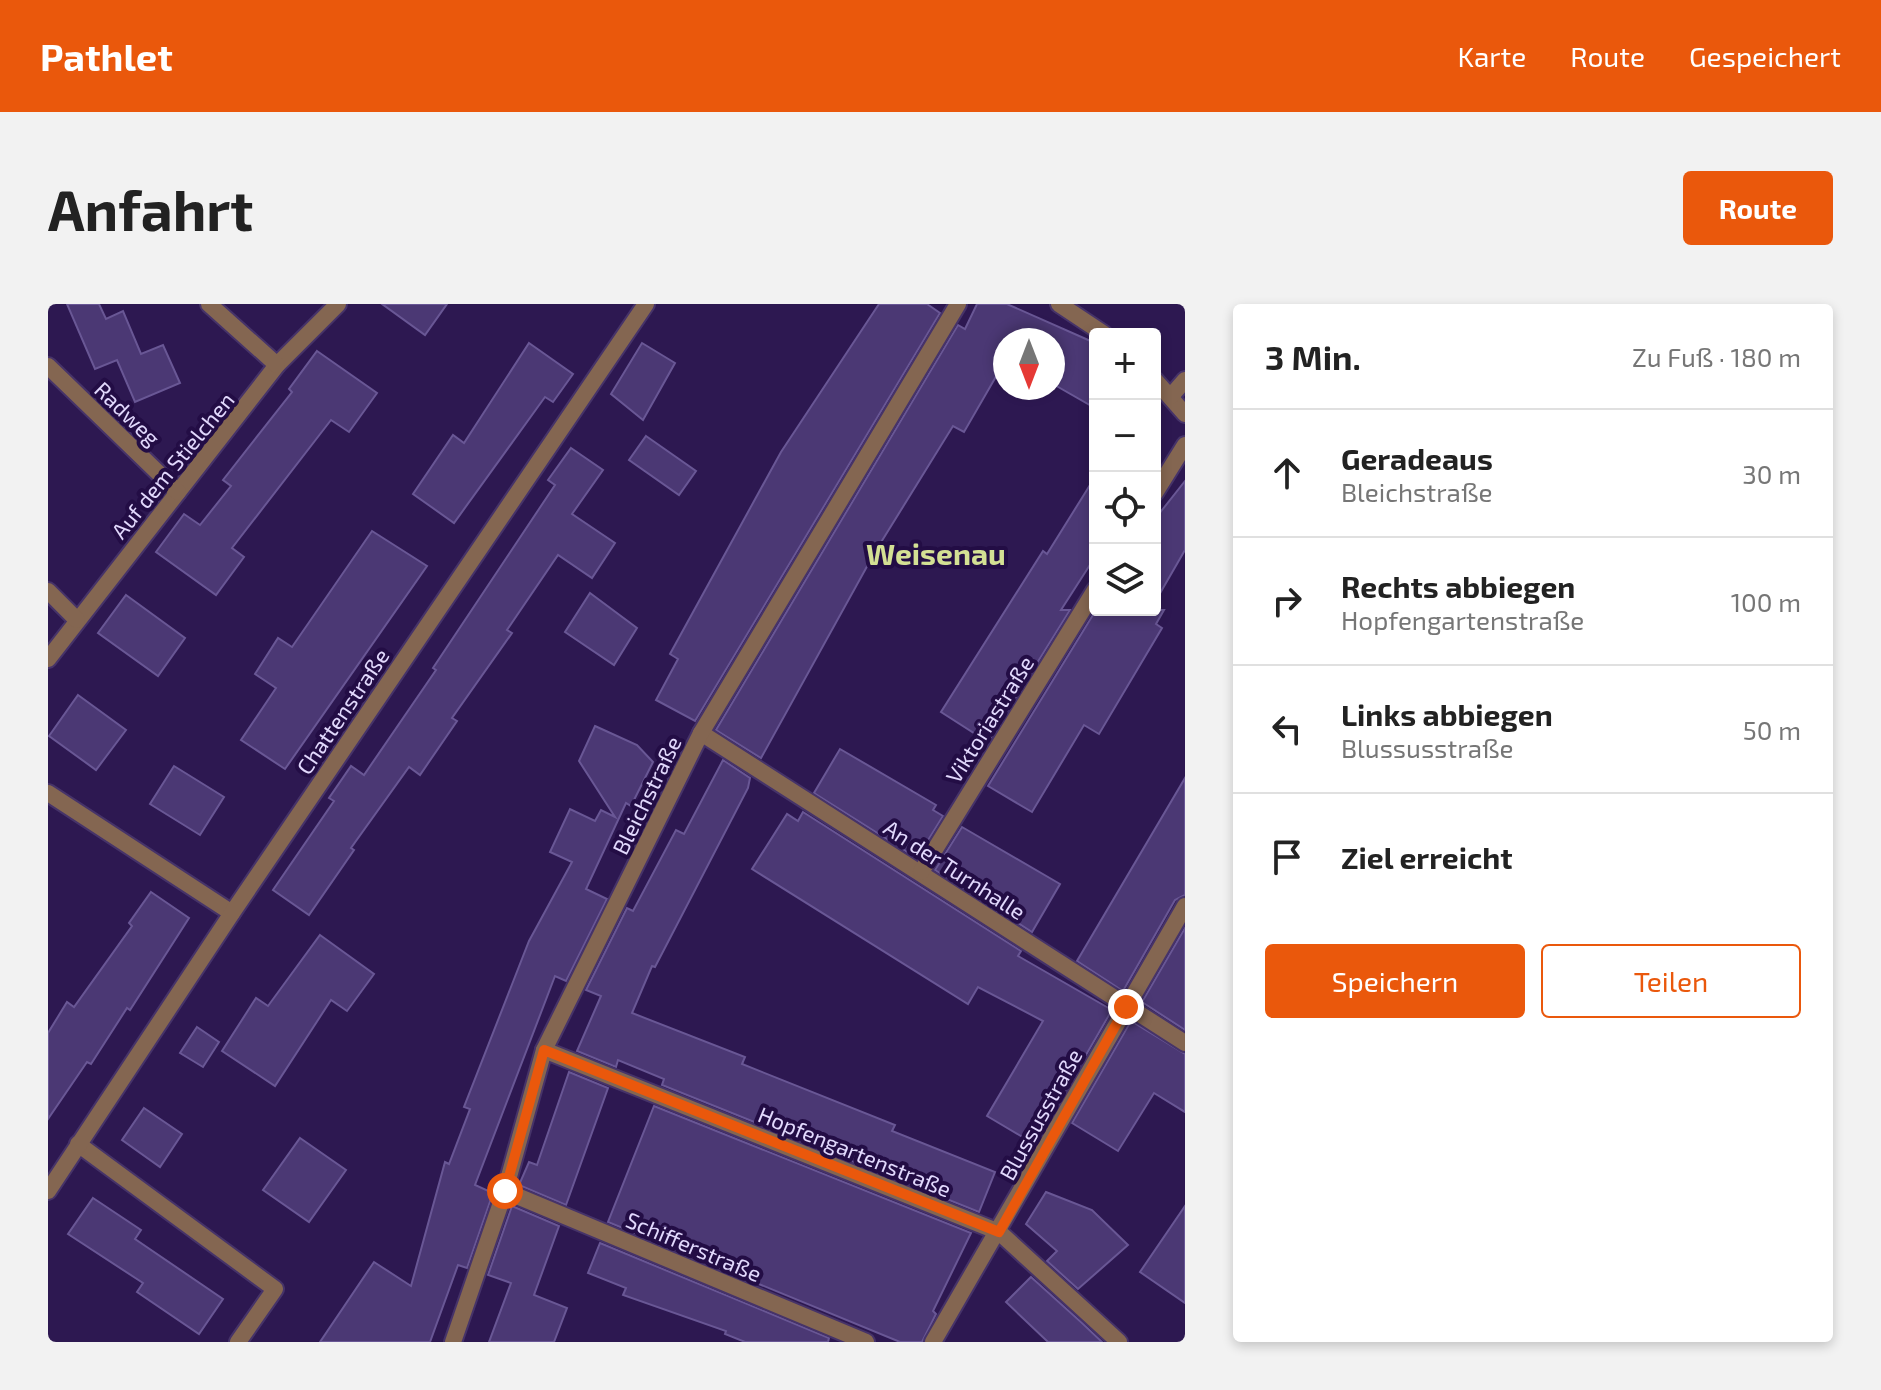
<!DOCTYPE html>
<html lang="de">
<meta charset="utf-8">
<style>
body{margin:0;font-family:"Exo 2",sans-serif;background:#f2f2f2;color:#222}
.controls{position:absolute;right:24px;top:24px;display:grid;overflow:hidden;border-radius:8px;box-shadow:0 4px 12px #0003}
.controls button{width:72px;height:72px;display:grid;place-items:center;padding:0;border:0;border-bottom:2px solid #e0e0e0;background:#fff;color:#222;font:40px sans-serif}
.compass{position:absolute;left:945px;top:24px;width:72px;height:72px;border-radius:50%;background:#fff;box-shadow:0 4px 12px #0003;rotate:180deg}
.stop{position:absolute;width:24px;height:24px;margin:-18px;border:6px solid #ea580c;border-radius:50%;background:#fff}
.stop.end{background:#ea580c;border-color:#fff;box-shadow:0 2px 8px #0008}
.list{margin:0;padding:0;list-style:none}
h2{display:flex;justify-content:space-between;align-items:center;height:104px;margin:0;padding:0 32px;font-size:34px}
h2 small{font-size:26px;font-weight:400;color:#767676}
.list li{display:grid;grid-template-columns:52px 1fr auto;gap:24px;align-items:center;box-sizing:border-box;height:128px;padding:0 32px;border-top:2px solid #e0e0e0}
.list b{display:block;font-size:30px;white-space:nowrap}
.list p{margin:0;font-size:26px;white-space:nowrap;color:#767676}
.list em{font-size:26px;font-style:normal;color:#767676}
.actions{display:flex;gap:16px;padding:24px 32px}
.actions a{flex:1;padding:18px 0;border:2px solid #ea580c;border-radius:8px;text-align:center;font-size:28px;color:#ea580c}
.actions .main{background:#ea580c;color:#fff}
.icon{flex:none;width:44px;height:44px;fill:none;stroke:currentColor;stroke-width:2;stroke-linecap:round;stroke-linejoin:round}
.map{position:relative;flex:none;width:1137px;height:1038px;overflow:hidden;border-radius:8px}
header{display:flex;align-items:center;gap:48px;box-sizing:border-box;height:112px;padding:0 40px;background:#ea580c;color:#fff}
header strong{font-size:38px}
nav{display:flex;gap:44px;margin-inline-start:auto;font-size:28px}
.intro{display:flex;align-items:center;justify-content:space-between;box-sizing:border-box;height:192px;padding:0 48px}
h1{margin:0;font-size:56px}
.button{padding:20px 36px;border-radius:8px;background:#ea580c;color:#fff;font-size:28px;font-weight:700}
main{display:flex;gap:48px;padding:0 48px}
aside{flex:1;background:#fff;border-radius:8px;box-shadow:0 4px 12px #0003}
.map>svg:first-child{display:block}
.building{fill:#4b3874;stroke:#695795;stroke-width:2}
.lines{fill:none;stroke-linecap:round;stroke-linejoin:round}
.service-casing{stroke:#463369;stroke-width:20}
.minor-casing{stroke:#463369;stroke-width:20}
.service{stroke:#846651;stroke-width:16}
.minor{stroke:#846651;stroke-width:16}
.route{stroke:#ea580c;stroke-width:10}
.labels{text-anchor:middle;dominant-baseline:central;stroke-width:8;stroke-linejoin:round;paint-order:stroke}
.street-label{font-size:22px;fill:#e2d9fd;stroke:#230d45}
.district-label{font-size:30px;font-weight:bold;fill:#d4e094;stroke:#230d45}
</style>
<header>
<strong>Pathlet</strong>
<nav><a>Karte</a><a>Route</a><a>Gespeichert</a></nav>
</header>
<div class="intro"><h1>Anfahrt</h1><a class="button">Route</a></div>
<main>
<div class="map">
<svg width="1137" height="1038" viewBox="0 0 1137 1038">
<rect width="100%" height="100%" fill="#2d1851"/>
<!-- building -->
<g class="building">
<path d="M19,0H51L58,15L75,7L93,50L115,41L132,79L87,98L69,56L47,65Z"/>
<path d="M334,0H399L377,31Z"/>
<path d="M831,0H879L892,9L647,417L608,396L630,355L622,350L733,148Z"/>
<path d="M929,0H959L1047,39V104L1005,80V36H957V57L916,128L905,122L827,248L713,454L668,426L910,21L917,25Z"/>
<path d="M481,39L525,70L505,98L497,93L406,219L365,190L405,131L416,139Z"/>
<path d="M594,39L627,59L595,116L563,90Z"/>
<path d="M269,47L329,89L301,128L283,116L184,244L196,253L168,291L108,248L136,210L152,221L183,182L175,176L244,88L241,85Z"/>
<path d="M598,132L648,167L631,191L581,156Z"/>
<path d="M523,144L555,166L524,210L567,239L544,274L510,251L459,326L464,329L404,414L409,417L372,471L361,463L303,544L306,546L261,611L225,586L286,497L281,494L303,462L316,471L388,366L385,364L507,181L500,176Z"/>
<path d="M1047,173V253L1013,306H1022L940,438L893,408L995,247L999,250Z"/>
<path d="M1137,177V246L1107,298V215Z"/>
<path d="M324,227L379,262L237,465L193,436L228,384L207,370L230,334L244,343Z"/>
<path d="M542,289L589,324L566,361L517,328Z"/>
<path d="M78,291L137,334L110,372L50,329Z"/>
<path d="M1048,306H1116L1108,320L1114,324L1051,430L1036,421L984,508L940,482Z"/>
<path d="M30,391L78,426L48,466L1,432Z"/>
<path d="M547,422L589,441L605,458L583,502L578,499L538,585L559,595L518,677L507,672L427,881L445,889L419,964L410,961L382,1038H272L326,958L363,982L397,858L401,860L422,805L416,803L481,637L524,558L502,548L522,505L547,517L553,506L567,513L531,457Z"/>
<path d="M792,445L888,501L885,506L895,512L869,554L766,489Z"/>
<path d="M675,456L702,474L700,484L607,663L604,662L584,709L697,753L694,760L847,821L844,827L947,868L931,908L614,781L616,775L570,756L568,763L529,747L553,692L538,686L579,604L585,607L628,526L636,530Z"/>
<path d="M126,462L176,493L152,531L102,500Z"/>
<path d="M1137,474V591L1127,596L1075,687L1029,657Z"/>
<path d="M755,508L973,647L970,652L1064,706L1005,808L1002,806L983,838L939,812L995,717L930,683L920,700L704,565L739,510L750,517Z"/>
<path d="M914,523L1012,580L984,628L887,566Z"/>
<path d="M103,588L141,614L82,706L79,704L43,760L39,758L0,815V729L19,698L26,703L84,622L81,619Z"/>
<path d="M1137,624V726L1094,698Z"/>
<path d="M272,631L326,670L299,707L283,696L227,782L174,747L208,694L220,702Z"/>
<path d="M1083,717L1137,750V808L1106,789L1070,847L1024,819Z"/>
<path d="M149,723L171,738L155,763L132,749Z"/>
<path d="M521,768L560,784L518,901L471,881L481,858L489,861Z"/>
<path d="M606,802L923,929L885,1007L888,1010L874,1038H852L560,918Z"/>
<path d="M96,804L134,830L112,863L74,836Z"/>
<path d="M252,834L298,866L261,918L215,886Z"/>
<path d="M998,888L1044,906L1080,941L1030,985L999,957L1009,947L978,920Z"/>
<path d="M45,894L93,926L87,935L175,995L151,1030L89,988L95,979L20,930Z"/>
<path d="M464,902L511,922L486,991L519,1004L506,1038H441L463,979L440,971Z"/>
<path d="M1137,902V999L1092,968Z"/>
<path d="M552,939L781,1034L780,1038H697L677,1030L678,1027L575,991L578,984L540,969Z"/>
<path d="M983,973L1034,1019L1054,1038H1000L958,998Z"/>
</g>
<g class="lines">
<!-- service casing -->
<g class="service-casing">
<g id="service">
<path d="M0,355L229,61L290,0"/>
<path d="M30,840L227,985L190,1038"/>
</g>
</g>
<!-- minor casing -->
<g class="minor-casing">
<g id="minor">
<path d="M161,0L229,61"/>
<path d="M1011,0L1056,30"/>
<path d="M0,62L130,188"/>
<path d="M1107,76L1137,110"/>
<path d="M1123,92L1137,76"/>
<path d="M1107,189L1137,141"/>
<path d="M0,287L29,316"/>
<path d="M653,429L1137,739"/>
<path d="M0,489L184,609"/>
<path d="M873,568L1047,286"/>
<path d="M496,746L951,928L1071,1038"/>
<path d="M0,887L184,609L598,0"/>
<path d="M457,887L818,1038"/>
<path d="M405,1038L457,887L496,746L653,429L910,0"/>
<path d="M885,1038L1137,602"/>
</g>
</g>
<!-- service -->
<use href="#service" class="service"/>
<!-- minor -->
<use href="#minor" class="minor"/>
</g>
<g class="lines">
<!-- route -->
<path class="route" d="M457,887L496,746L951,928L1078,703"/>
</g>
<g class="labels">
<!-- street labels -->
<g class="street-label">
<text transform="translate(80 109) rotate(44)">Radweg</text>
<text transform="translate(124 161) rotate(-51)">Auf dem Stielchen</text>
<text transform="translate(294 407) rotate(-56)">Chattenstraße</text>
<text transform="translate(941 415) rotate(-58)">Viktoriastraße</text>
<text transform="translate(598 491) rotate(-64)">Bleichstraße</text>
<text transform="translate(907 565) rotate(33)">An der Turnhalle</text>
<text transform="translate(992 810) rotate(-61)">Blussusstraße</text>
<text transform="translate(807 847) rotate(22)">Hopfengartenstraße</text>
<text transform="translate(646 942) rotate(23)">Schifferstraße</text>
</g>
<!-- district labels -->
<g class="district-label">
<text x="888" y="249">Weisenau</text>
</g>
</g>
</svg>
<div class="controls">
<button>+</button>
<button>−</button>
<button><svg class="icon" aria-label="locate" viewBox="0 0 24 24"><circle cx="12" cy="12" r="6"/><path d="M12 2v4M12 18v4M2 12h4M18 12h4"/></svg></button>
<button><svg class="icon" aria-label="layers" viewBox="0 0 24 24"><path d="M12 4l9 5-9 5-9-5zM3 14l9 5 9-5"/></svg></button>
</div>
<svg class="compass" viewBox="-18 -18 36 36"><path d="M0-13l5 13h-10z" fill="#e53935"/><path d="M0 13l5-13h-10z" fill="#767676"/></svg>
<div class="stop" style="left:457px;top:887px"></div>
<div class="stop end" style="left:1078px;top:703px"></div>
</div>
<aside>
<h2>3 Min.<small>Zu Fuß · 180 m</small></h2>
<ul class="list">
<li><svg class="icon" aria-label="ahead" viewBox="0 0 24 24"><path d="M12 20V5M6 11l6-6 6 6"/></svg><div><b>Geradeaus</b><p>Bleichstraße</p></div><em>30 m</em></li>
<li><svg class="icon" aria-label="right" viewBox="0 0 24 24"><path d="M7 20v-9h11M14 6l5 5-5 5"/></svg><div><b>Rechts abbiegen</b><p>Hopfengartenstraße</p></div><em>100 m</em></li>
<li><svg class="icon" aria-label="left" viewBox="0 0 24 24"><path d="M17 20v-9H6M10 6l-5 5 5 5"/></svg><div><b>Links abbiegen</b><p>Blussusstraße</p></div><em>50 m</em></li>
<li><svg class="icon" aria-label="arrive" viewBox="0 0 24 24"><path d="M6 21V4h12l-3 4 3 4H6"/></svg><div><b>Ziel erreicht</b></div></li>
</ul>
<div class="actions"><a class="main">Speichern</a><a>Teilen</a></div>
</aside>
</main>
